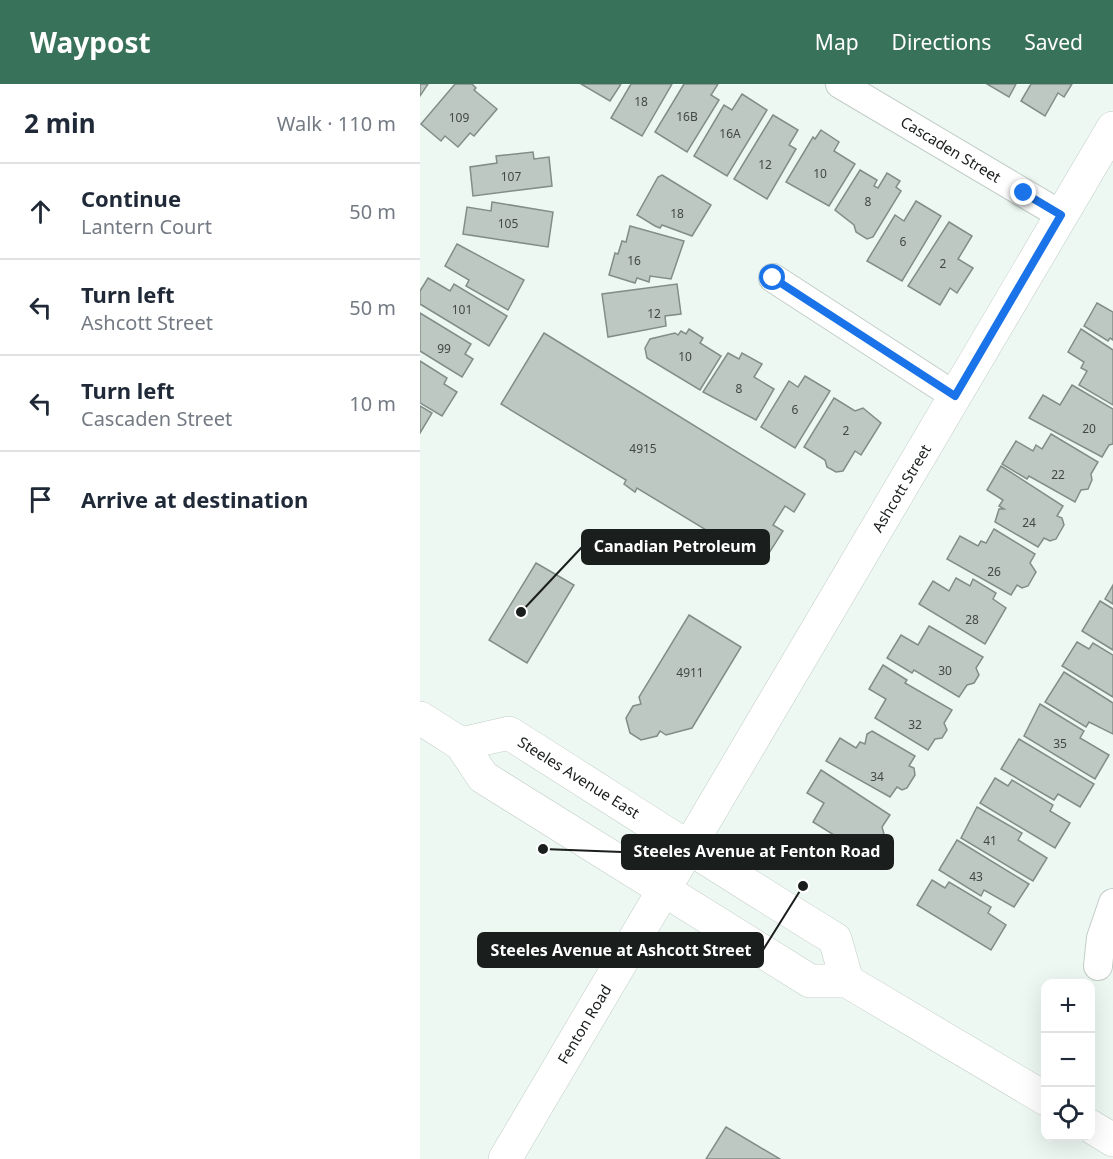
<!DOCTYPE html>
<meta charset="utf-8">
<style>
body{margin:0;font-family:"Noto Sans",sans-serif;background:#f6f6f7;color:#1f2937}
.controls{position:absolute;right:18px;bottom:18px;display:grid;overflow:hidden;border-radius:12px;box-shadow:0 6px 24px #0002}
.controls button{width:54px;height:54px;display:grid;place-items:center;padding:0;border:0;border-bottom:2px solid #e0e1e3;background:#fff;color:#1f2937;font:30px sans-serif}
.stop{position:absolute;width:18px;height:18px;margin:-14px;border:4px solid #1a73e8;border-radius:50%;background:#fff}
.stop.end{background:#1a73e8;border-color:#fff;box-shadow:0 2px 6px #0008}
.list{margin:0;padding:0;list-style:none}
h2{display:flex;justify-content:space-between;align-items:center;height:78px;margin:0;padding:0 24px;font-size:26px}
h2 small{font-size:20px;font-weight:400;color:#747a83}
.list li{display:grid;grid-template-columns:39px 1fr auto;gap:18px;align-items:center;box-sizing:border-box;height:96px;padding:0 24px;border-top:2px solid #e0e1e3}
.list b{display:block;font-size:22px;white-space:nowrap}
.list p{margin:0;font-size:20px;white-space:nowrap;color:#747a83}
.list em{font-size:20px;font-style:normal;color:#747a83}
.icon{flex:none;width:33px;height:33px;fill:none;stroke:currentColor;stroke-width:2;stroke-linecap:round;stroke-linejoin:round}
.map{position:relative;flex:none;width:693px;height:1075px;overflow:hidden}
header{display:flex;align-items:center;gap:36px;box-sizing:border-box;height:84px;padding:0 30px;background:#39725b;color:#fff}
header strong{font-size:28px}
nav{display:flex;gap:33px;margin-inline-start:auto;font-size:21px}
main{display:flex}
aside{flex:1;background:#fff}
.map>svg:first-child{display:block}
.building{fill:#bdc8c3;stroke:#838d88;stroke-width:1.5}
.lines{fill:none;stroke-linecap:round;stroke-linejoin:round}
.minor-casing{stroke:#c2cdc7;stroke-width:30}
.tertiary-casing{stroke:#c2cdc7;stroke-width:34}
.secondary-casing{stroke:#c2cdc7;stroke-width:34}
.minor{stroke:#fff;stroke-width:28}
.tertiary{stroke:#fff;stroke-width:33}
.secondary{stroke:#fff;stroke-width:33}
.route{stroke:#1a73e8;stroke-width:8}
.labels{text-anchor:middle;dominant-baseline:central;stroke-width:5;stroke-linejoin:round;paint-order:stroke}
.number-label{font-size:12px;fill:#434846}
.street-label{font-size:15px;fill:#1a1e1c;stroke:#fff}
.leader{fill:none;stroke:#1a1e1c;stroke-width:2}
.callout-dot{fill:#1a1e1c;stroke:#fff;stroke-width:2}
.callout{fill:#1a1e1c;stroke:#1a1e1c;stroke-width:2}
.callout-label{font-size:16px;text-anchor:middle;font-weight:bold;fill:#fff}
</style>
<header>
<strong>Waypost</strong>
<nav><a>Map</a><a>Directions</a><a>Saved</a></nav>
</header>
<main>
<aside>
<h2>2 min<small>Walk · 110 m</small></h2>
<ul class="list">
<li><svg class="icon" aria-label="ahead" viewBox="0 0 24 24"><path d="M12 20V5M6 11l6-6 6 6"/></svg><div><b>Continue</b><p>Lantern Court</p></div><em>50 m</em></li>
<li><svg class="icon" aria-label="left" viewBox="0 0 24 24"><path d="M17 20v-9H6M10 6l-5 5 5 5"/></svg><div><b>Turn left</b><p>Ashcott Street</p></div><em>50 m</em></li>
<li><svg class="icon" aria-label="left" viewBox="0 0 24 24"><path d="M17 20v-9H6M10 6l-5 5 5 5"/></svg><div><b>Turn left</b><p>Cascaden Street</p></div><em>10 m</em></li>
<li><svg class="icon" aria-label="arrive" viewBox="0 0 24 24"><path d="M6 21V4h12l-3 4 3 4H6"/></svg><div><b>Arrive at destination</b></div></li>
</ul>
</aside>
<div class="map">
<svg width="693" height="1075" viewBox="0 0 693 1075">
<rect width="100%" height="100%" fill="#edf8f3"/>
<!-- building -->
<g class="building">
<path d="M0,0H8L0,12Z"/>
<path d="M35,0H52L56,4L54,6L77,25L54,52L50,49L38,63L25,52L21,57L1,40Z"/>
<path d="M161,0H201L190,17Z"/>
<path d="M211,0H252L222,52L191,34Z"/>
<path d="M264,0H298L291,11L299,16L267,68L235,48Z"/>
<path d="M567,0H596L589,13Z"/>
<path d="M611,0H652L644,13L638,9L625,32L601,17Z"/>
<path d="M322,10L347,26L307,92L274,72L304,21L312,26Z"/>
<path d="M353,31L378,46L369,61L376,65L347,115L314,95Z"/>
<path d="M401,46L419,58L414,67L435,80L409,122L366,98L393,53L395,55Z"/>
<path d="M113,68L114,75L129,73L132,102L53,112L50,83L77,79L76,72Z"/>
<path d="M440,86L457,96L454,102L458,104L467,89L480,97L476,103L481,107L453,153L447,155L436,148L434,141L415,126Z"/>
<path d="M242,91L291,121L272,152L242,141L240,144L235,142L217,131L238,93Z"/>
<path d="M496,117L521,132L482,197L447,177L475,131L484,137Z"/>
<path d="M72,118L133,128L128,163L43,150L47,123L71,127Z"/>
<path d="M529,138L552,152L538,175L553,184L537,209L530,204L520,221L488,202Z"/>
<path d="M210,142L264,157L251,195L230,192L229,198L217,194L215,199L189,191L195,169L198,170L202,157L206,158Z"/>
<path d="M37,160L104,196L88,226L46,202L49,196L25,182Z"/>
<path d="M8,194L30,207L34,200L87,232L69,262L0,220V207Z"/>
<path d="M257,200L261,230L245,232L246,242L188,253L182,210Z"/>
<path d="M677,219L693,228V256L690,254L688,257L664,242Z"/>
<path d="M0,229L51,260L45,270L53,275L42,293L0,267Z"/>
<path d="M269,245L283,254L280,259L301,272L280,306L227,274L225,264L230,255L255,249L258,251L261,247L266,250Z"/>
<path d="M661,245L693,266V321L659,301L667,287L661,284L664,278L648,268Z"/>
<path d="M124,249L385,410L374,428L365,422L353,441L363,447L342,480L217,404L215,408L204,400L206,396L81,320Z"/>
<path d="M308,269L319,275L322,269L342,280L334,293L354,305L336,336L283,308Z"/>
<path d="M0,277L27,294L24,300L37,308L22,332L0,319Z"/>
<path d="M385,292L410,307L375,364L341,343L369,297L378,303Z"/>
<path d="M652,301L693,325V360L689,361L682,373L609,334L623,311L640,321Z"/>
<path d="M414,314L435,327L443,324L461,339L441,371L435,367L423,387L416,388L407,383L405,376L384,363Z"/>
<path d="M0,322L12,329L0,349Z"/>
<path d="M631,350L678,378L671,390L672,396L668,405L661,406L655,418L609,392L607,395L582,380L596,357L613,367L616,361L622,365Z"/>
<path d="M581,382L643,422L637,432L642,434L644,441L636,455L630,457L624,454L618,463L575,438L579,425H584L579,422L583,416L567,406Z"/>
<path d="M574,445L615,470L610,479L616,488L608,502L602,504L597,501L591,511L527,475L540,452L558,462L561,457L566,459Z"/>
<path d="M116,479L154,501L107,579L69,556Z"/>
<path d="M536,494L550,502L553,495L576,509L573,515L586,524L565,560L499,520L513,497L529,507Z"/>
<path d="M693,501V520L685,515Z"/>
<path d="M680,517L693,525V566L662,547Z"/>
<path d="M269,531L321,563L272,644L246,651L240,647L237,652L221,656L210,649L206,634L213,622L221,620L219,613Z"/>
<path d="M509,542L563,573L556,584L559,591L554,599L547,601L539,613L494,586L492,589L467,574L481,551L498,561Z"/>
<path d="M657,558L669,565L673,559L693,571V613L642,582Z"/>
<path d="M463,581L487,596L485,599L532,626L524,639L527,646L522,654L515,655L508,666L455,634L466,615L449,605Z"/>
<path d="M644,588L693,619V650L669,638L666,643L625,618Z"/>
<path d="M620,620L664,647L660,654L689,671L675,695L604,652Z"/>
<path d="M452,647L495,672L489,682L494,684L495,691L487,704L482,706L477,703L470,713L406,677L420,654L436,664L440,658L445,660L447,650Z"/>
<path d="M599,655L674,700L660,723L638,710L634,716L581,685Z"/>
<path d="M401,686L470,731L462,743L464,750L459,758L453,759L446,771L393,738L404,719L387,709Z"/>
<path d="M575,694L588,702L592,696L633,721L630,727L650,739L635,764L560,719Z"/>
<path d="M557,723L602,749L598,756L627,774L613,797L541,754Z"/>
<path d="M537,756L609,800L594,823L564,806L561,812L519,786Z"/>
<path d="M512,796L525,804L529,798L571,823L568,829L586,841L571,866L497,821Z"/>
<path d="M306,1043L360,1075H286Z"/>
</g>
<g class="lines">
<!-- minor casing -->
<g class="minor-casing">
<g id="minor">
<path d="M420,0L641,131"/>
<path d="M353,194L535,312"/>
<path d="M678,882L681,854L693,819"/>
</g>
</g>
<!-- tertiary casing -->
<g class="tertiary-casing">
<path id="tertiary" d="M85,1075L693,44"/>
</g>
<!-- secondary casing -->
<g class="secondary-casing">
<g id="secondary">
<path d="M0,634L41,660L63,693L390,897H427L626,1015"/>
<path d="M41,660L89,649C198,718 305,788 415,855L427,897"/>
<path d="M670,1042L693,1056"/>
</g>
</g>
<!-- minor -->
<use href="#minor" class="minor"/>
<!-- tertiary -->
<use href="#tertiary" class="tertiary"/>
<!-- secondary -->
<use href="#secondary" class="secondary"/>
</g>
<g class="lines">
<!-- route -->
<path class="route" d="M353,194L535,312L641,131L604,109"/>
</g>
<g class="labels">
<!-- number labels -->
<g class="number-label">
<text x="221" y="17">18</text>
<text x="267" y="32">16B</text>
<text x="39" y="33">109</text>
<text x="310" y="49">16A</text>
<text x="345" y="80">12</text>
<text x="400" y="89">10</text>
<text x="91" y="92">107</text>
<text x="448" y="117">8</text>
<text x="257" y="129">18</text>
<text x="88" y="139">105</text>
<text x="483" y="157">6</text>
<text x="214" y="176">16</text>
<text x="523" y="179">2</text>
<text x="42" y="225">101</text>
<text x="234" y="229">12</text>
<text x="24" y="264">99</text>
<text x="265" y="272">10</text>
<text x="319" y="304">8</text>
<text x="375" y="325">6</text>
<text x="669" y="344">20</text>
<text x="426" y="346">2</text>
<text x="223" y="364">4915</text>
<text x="638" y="390">22</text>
<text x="609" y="438">24</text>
<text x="574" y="487">26</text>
<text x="552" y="535">28</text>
<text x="525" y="586">30</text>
<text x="270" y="588">4911</text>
<text x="495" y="640">32</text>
<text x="640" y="659">35</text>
<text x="457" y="692">34</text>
<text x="570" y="756">41</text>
<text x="556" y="792">43</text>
</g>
<!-- street labels -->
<g class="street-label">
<text transform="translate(531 65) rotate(31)">Cascaden Street</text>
<text transform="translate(481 404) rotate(-59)">Ashcott Street</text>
<text transform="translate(159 693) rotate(32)">Steeles Avenue East</text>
<text transform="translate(164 940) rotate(-59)">Fenton Road</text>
</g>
</g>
<!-- callouts -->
<path class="leader" d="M101 528L162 463M123 765L202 768M383 802L343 866"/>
<g class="callout-dot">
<circle cx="101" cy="528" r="6"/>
<circle cx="123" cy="765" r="6"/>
<circle cx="383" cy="802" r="6"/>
</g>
<g class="callout">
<rect x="162" y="446" width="187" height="34" rx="6"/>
<rect x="202" y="751" width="271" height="34" rx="6"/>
<rect x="58" y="849" width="285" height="34" rx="6"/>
</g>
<g class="callout-label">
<text x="255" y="468">Canadian Petroleum</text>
<text x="337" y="773">Steeles Avenue at Fenton Road</text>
<text x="201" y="872">Steeles Avenue at Ashcott Street</text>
</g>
</svg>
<div class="controls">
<button>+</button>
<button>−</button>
<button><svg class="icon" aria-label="locate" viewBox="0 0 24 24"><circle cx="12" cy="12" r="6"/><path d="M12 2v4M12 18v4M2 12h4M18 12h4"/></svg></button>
</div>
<div class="stop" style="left:353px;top:194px"></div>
<div class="stop end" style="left:604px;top:109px"></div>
</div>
</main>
